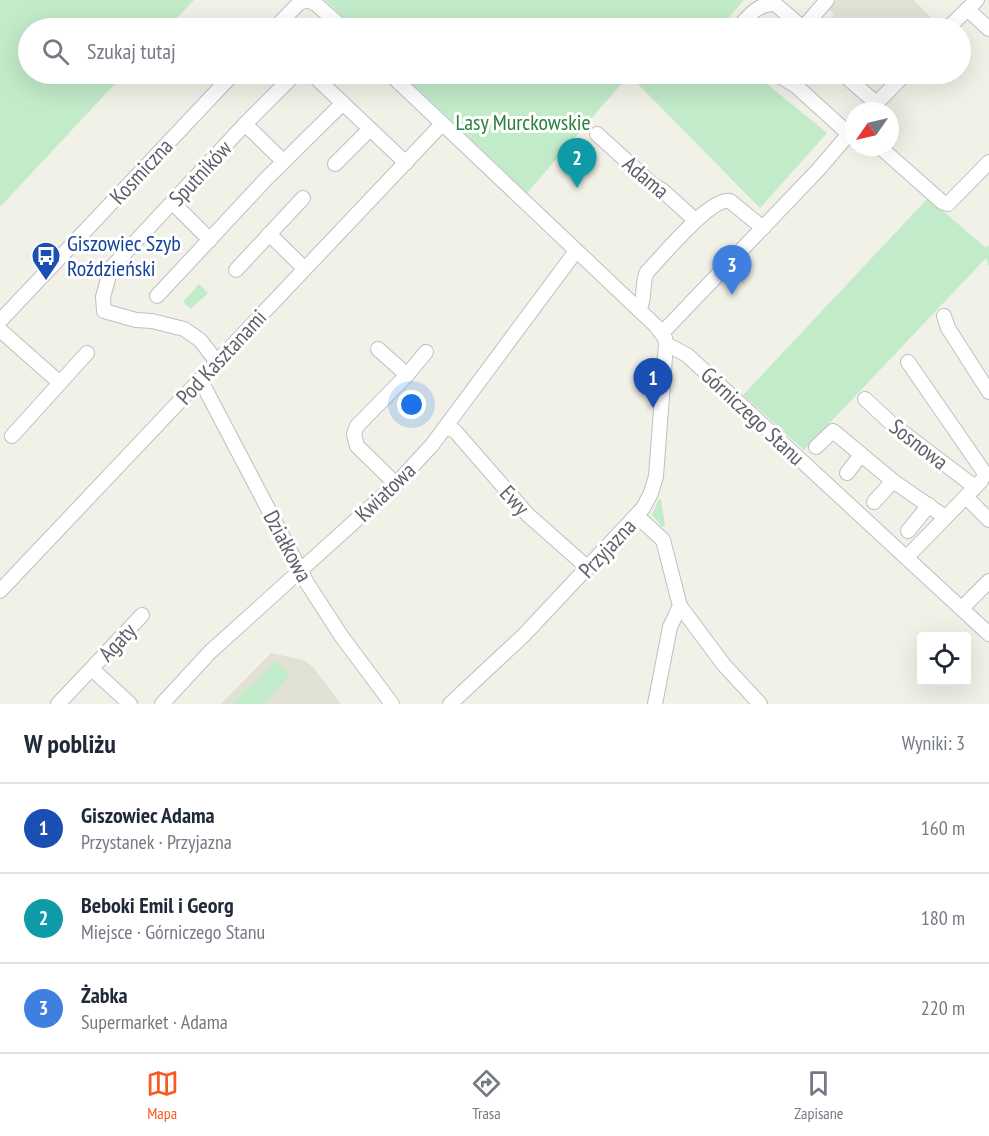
<!DOCTYPE html>
<html lang="pl">
<meta charset="utf-8">
<style>
body{margin:0;font-family:"PT Sans Narrow",sans-serif;background:#f2f2f3;color:#1f2937}
.controls{position:absolute;right:18px;bottom:18px;display:grid;overflow:hidden;border-radius:6px;box-shadow:0 6px 24px #0002}
.controls button{width:54px;height:54px;display:grid;place-items:center;padding:0;border:0;border-bottom:2px solid #e0e1e3;background:#fff;color:#1f2937;font:30px sans-serif}
.compass{position:absolute;left:845px;top:102px;width:54px;height:54px;border-radius:50%;background:#fff;box-shadow:0 6px 24px #0002;rotate:236deg}
.you{position:absolute;left:412px;top:405px;width:21px;height:21px;margin:-15px;border:4px solid #fff;border-radius:50%;background:#1a73e8;box-shadow:0 0 0 9px #1a73e833}
.badge{display:grid;place-items:center;width:39px;height:39px;border-radius:50%;background:#fc5922;color:#fff;font-size:20px;font-weight:700}
.pin{position:absolute;translate:-50% -50px;filter:drop-shadow(0 2px 3px #0008)}
.pin::after{content:'';position:absolute;top:32px;width:21px;height:18px;background:inherit;clip-path:polygon(0 0,100% 0,50% 100%)}
.list{margin:0;padding:0;list-style:none}
h2{display:flex;justify-content:space-between;align-items:center;height:78px;margin:0;padding:0 24px;font-size:26px}
h2 small{font-size:20px;font-weight:400;color:#747a83}
.list li{display:grid;grid-template-columns:39px 1fr auto;gap:18px;align-items:center;box-sizing:border-box;height:90px;padding:0 24px;border-top:2px solid #e0e1e3}
.list b{display:block;font-size:22px;white-space:nowrap}
.list p{margin:0;font-size:20px;white-space:nowrap;color:#747a83}
.list em{font-size:20px;font-style:normal;color:#747a83}
.icon{flex:none;width:33px;height:33px;fill:none;stroke:currentColor;stroke-width:2;stroke-linecap:round;stroke-linejoin:round}
.map{position:relative;flex:none;width:989px;height:704px;overflow:hidden}
.search{position:absolute;background:#fff;box-shadow:0 6px 24px #0002;left:18px;right:18px;top:18px;height:66px;display:flex;align-items:center;gap:15px;box-sizing:border-box;padding:0 21px;border-radius:33px;color:#747a83;font-size:22px}
.sheet{height:348px;background:#fff}
nav{display:flex;justify-content:space-around;align-items:center;box-sizing:border-box;height:84px;border-top:2px solid #e0e1e3;background:#fff;font-size:16px;color:#747a83}
nav a{display:grid;justify-items:center;gap:3px}
nav .on{color:#fc5922}
.map>svg:first-child{display:block}
.education{fill:#e2e1d5}
.green{fill:#c1ebc9}
.lines{fill:none;stroke-linecap:round;stroke-linejoin:round}
.minor-casing{stroke:#bebfc6;stroke-width:16}
.minor{stroke:#fff;stroke-width:14}
.labels{text-anchor:middle;dominant-baseline:central;stroke-width:6;stroke-linejoin:round;paint-order:stroke}
.park-label{font-size:22px;fill:#2a823e;stroke:#fff}
.street-label{font-size:22px;fill:#5e6169;stroke:#fff}
.transit-label{font-size:22px;fill:#164399;stroke:#fff;text-anchor:start}
</style>
<div class="map">
<svg width="989" height="704" viewBox="0 0 989 704">
<rect width="100%" height="100%" fill="#f2f1e7"/>
<!-- education -->
<g class="education">
<path d="M837,0H914L933,20L925,28H821L834,14L828,9Z"/>
<path d="M271,653L304,660L313,667L341,704H221Z"/>
</g>
<!-- green -->
<g class="green">
<path d="M0,0H194L167,28H28V74H124L0,207Z"/>
<path d="M325,0H744L719,28H355Z"/>
<path d="M402,74H755L827,133L760,208L629,75L527,193Z"/>
<path d="M928,198L986,248L989,245V267L986,258L804,450L743,395Z"/>
<path d="M199,284L208,293L191,309L183,302Z"/>
<path d="M661,499L665,526L662,527L652,515L658,500Z"/>
<path d="M275,661L290,675L265,704H232L249,686L251,687Z"/>
</g>
<g class="lines">
<!-- minor casing -->
<g class="minor-casing">
<g id="minor">
<path d="M307,0L316,4L343,28"/>
<path d="M967,9L989,29"/>
<path d="M275,28L299,3L308,0"/>
<path d="M738,28C750,15 757,4 775,4L803,28"/>
<path d="M803,28L827,0"/>
<path d="M948,28L977,0"/>
<path d="M312,74L406,163"/>
<path d="M390,74L656,326L665,338L666,344L656,476L651,493L643,508L524,635L450,704"/>
<path d="M776,74L796,86L849,134"/>
<path d="M843,74L876,103"/>
<path d="M869,111L905,74"/>
<path d="M245,124L283,161"/>
<path d="M597,134L654,186L662,190L695,220"/>
<path d="M880,147L942,202L948,204L989,162"/>
<path d="M335,164L370,129"/>
<path d="M173,203L210,240"/>
<path d="M269,234L304,268"/>
<path d="M236,270L303,198"/>
<path d="M157,296L266,179L343,103"/>
<path d="M639,310C646,299 641,284 647,272C662,257 710,197 730,201L763,228"/>
<path d="M944,316L948,328L989,392"/>
<path d="M0,321L233,74"/>
<path d="M0,330L60,383"/>
<path d="M662,333L818,170L854,128"/>
<path d="M666,344L687,355L989,634"/>
<path d="M378,349L407,375"/>
<path d="M217,362L200,340L184,329L152,321L136,320L104,311L103,297L111,268L245,124L295,74"/>
<path d="M908,362L986,475"/>
<path d="M200,379L307,583L342,637L392,704"/>
<path d="M865,399L892,424L975,487"/>
<path d="M446,427L455,431L528,515L588,568"/>
<path d="M12,436L87,353"/>
<path d="M816,447L833,431L893,481L945,517"/>
<path d="M847,473L861,455"/>
<path d="M396,484L357,446L354,434L357,426L407,375L426,352"/>
<path d="M966,497L989,520"/>
<path d="M874,502L893,481"/>
<path d="M637,516L663,540L680,606L670,627L655,704"/>
<path d="M908,531L929,505"/>
<path d="M907,557L981,481"/>
<path d="M0,591L442,124"/>
<path d="M680,606L724,665L760,704"/>
<path d="M962,608L989,581"/>
<path d="M92,669L130,704"/>
<path d="M58,704L142,615"/>
<path d="M162,704L210,652L396,484L432,445L576,251"/>
</g>
</g>
<!-- minor -->
<use href="#minor" class="minor"/>
</g>
<!-- icons -->
<defs>
<g id="bus-pin" transform="scale(1.5)"><path d="M0 17L-7.5 6A9.5 9.5 0 1 1 7.5 6Z" fill="#1a4fb4" stroke="#fff"/><path d="M-5-6H5V4H4V6H2V4H-2V6H-4V4H-5ZM-3.5-4V0h7V-4ZM-3.5 1.2v1.5H-2V1.2ZM2 1.2v1.5H3.5V1.2Z" fill="#fff"/></g>
</defs>
<g fill-rule="evenodd">
<use href="#bus-pin" x="46" y="256"/>
</g>
<g class="labels">
<!-- park labels -->
<g class="park-label">
<text x="523" y="122">Lasy Murckowskie</text>
</g>
<!-- street labels -->
<g class="street-label">
<text transform="translate(141 171) rotate(-47)">Kosmiczna</text>
<text transform="translate(200 173) rotate(-47)">Sputników</text>
<text transform="translate(646 177) rotate(40)">Adama</text>
<text transform="translate(221 357) rotate(-47)">Pod Kasztanami</text>
<text transform="translate(753 416) rotate(43)">Górniczego Stanu</text>
<text transform="translate(919 444) rotate(38)">Sosnowa</text>
<text transform="translate(385 492) rotate(-44)">Kwiatowa</text>
<text transform="translate(515 500) rotate(47)">Ewy</text>
<text transform="translate(288 546) rotate(62)">Działkowa</text>
<text transform="translate(607 548) rotate(-47)">Przyjazna</text>
<text transform="translate(117 642) rotate(-47)">Agaty</text>
</g>
<!-- transit labels -->
<g class="transit-label">
<text x="67" y="243">Giszowiec Szyb<tspan x="67" dy="25">Roździeński</tspan></text>
</g>
</g>
</svg>
<div class="controls">
<button><svg class="icon" aria-label="locate" viewBox="0 0 24 24"><circle cx="12" cy="12" r="6"/><path d="M12 2v4M12 18v4M2 12h4M18 12h4"/></svg></button>
</div>
<svg class="compass" viewBox="-18 -18 36 36"><path d="M0-13l5 13h-10z" fill="#e53935"/><path d="M0 13l5-13h-10z" fill="#747a83"/></svg>
<div class="you"></div>
<div class="pin badge" style="left:653px;top:408px;background:#1a4fb4">1</div>
<div class="pin badge" style="left:577px;top:188px;background:#0f9aa8">2</div>
<div class="pin badge" style="left:732px;top:295px;background:#3f7fe0">3</div>
<div class="search"><svg class="icon" aria-label="search" viewBox="0 0 24 24"><circle cx="10" cy="10" r="6"/><path d="M15 15l6 6"/></svg>Szukaj tutaj</div>
</div>
<section class="sheet">
<h2>W pobliżu<small>Wyniki: 3</small></h2>
<ul class="list">
<li><span class="badge" style="background:#1a4fb4">1</span><div><b>Giszowiec Adama</b><p>Przystanek · Przyjazna</p></div><em>160 m</em></li>
<li><span class="badge" style="background:#0f9aa8">2</span><div><b>Beboki Emil i Georg</b><p>Miejsce · Górniczego Stanu</p></div><em>180 m</em></li>
<li><span class="badge" style="background:#3f7fe0">3</span><div><b>Żabka</b><p>Supermarket · Adama</p></div><em>220 m</em></li>
</ul>
</section>
<nav>
<a class="on"><svg class="icon" aria-label="map" viewBox="0 0 24 24"><path d="M3 6l6-2 6 2 6-2v14l-6 2-6-2-6 2zM9 4v14M15 6v14"/></svg>Mapa</a>
<a><svg class="icon" aria-label="directions" viewBox="0 0 24 24"><path d="M12 3l9 9-9 9-9-9zM9 14v-3h6M13 9l2 2-2 2"/></svg>Trasa</a>
<a><svg class="icon" aria-label="saved" viewBox="0 0 24 24"><path d="M7 4h10v16l-5-4-5 4z"/></svg>Zapisane</a>
</nav>
